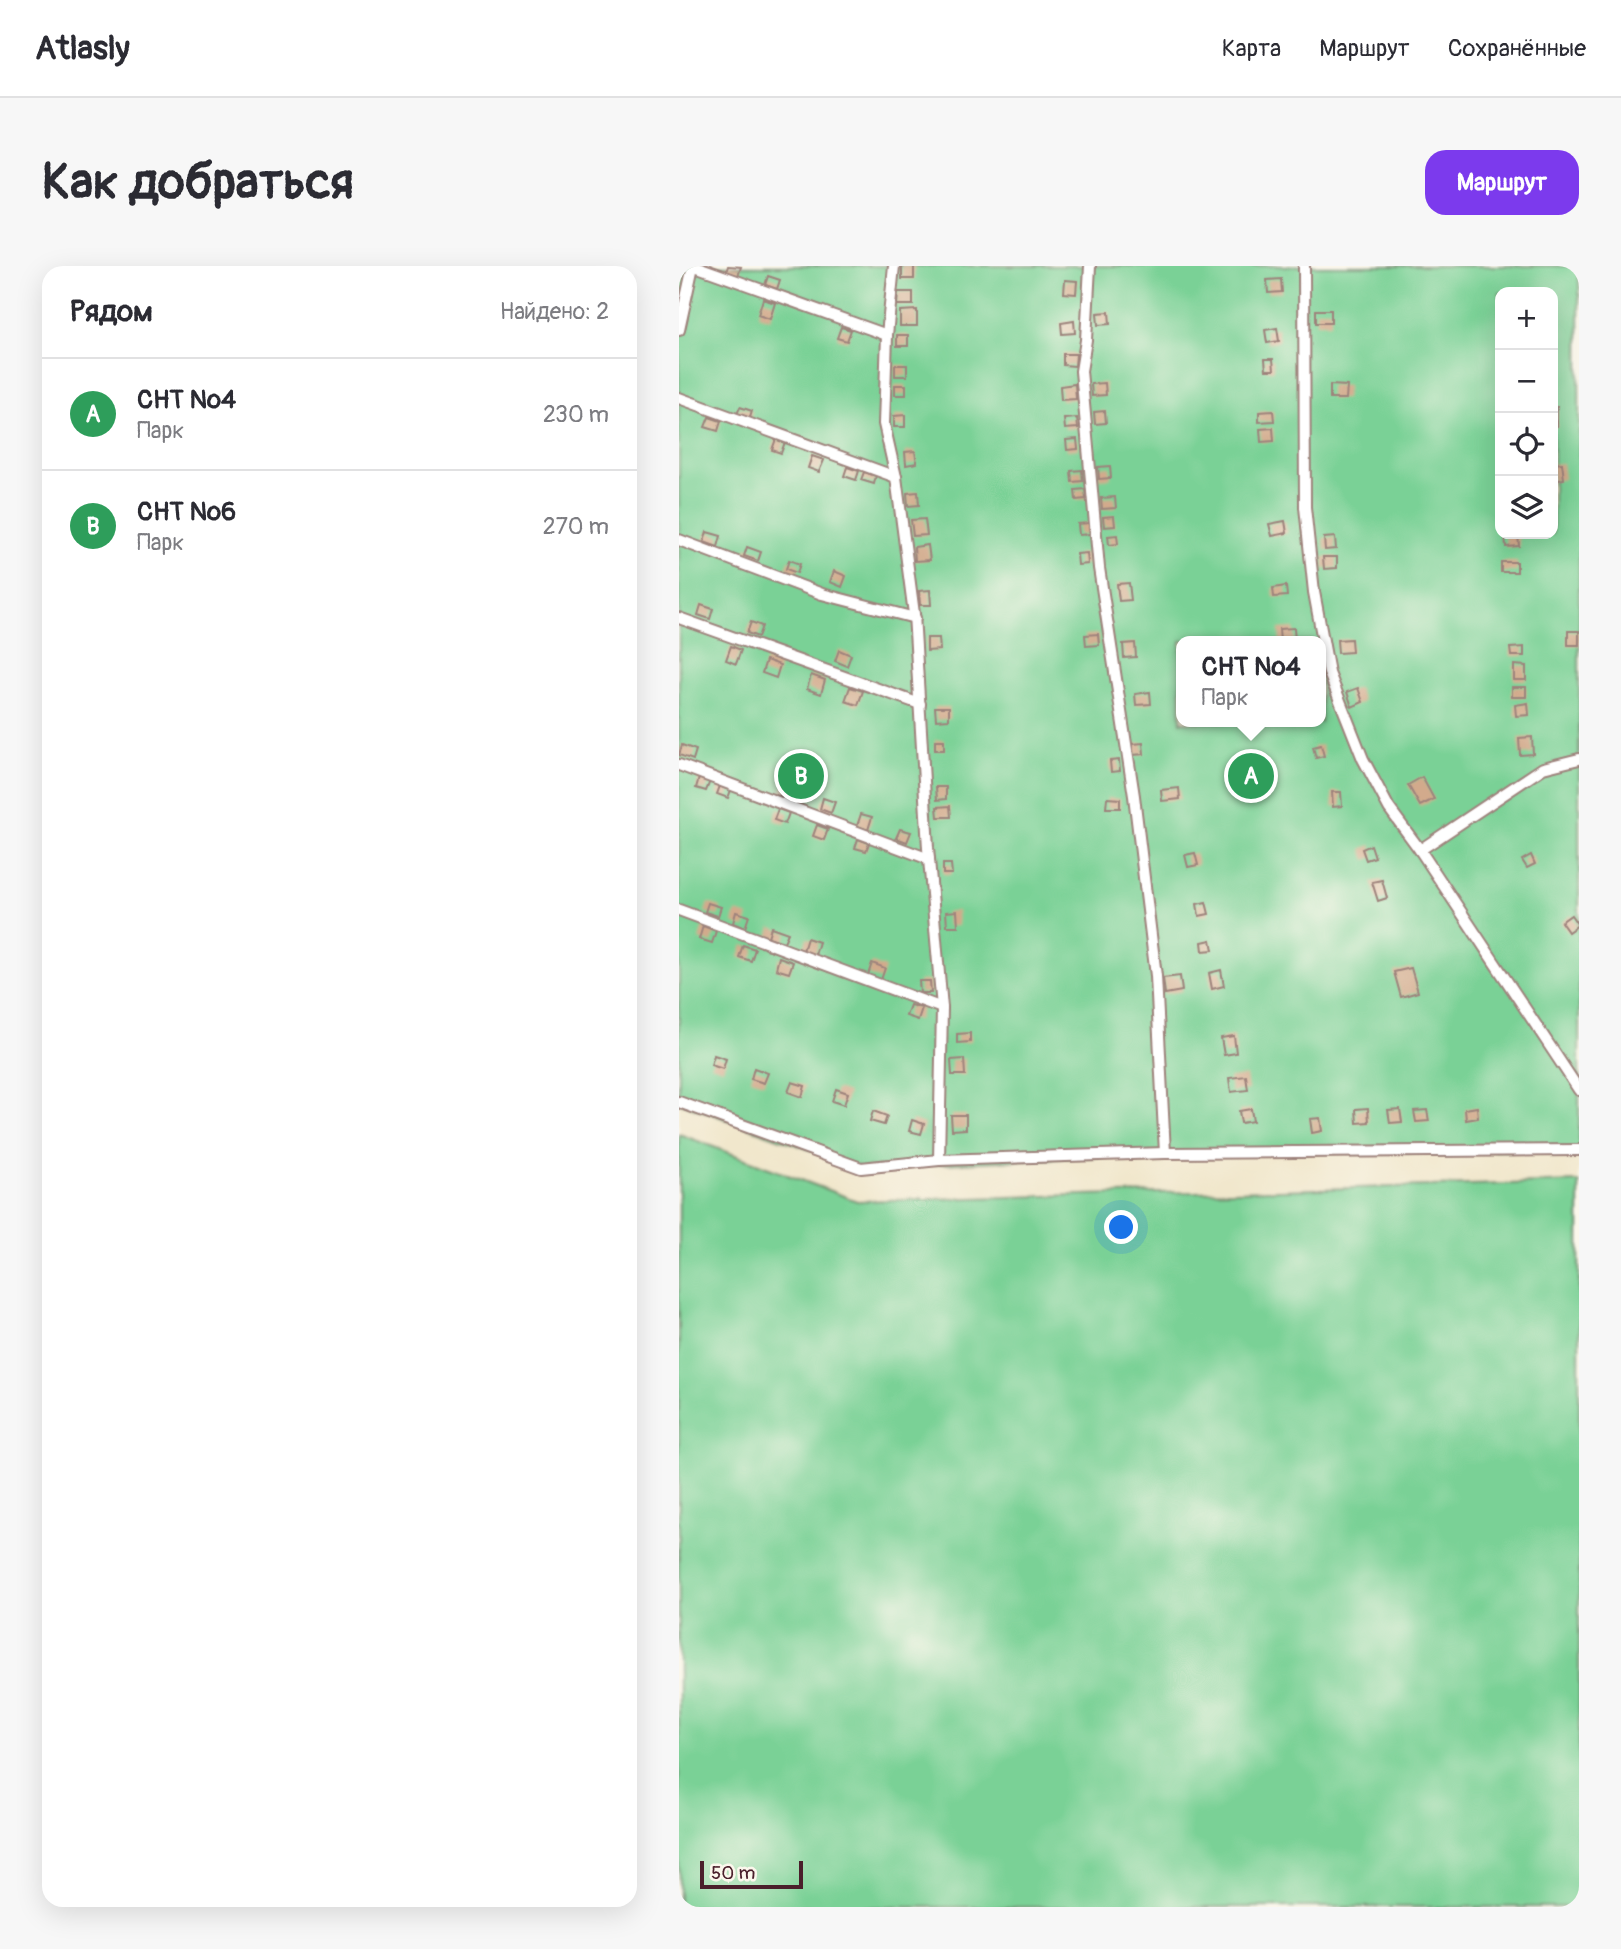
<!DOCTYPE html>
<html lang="ru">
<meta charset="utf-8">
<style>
body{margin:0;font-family:Pangolin,sans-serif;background:#f7f7f7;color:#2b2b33}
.controls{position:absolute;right:21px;top:21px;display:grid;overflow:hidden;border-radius:14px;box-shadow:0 7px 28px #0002}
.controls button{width:63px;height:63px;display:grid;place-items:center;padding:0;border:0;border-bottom:2px solid #e1e1e2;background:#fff;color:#2b2b33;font:35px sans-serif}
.scale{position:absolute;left:21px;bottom:18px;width:103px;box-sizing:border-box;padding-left:7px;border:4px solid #4a1f2b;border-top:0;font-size:19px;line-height:24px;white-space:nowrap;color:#4a1f2b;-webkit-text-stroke:5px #fbf7ec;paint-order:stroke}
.you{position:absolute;left:443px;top:962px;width:24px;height:24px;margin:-18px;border:5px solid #fff;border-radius:50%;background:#1a73e8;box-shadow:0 0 0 10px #1a73e833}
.badge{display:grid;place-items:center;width:46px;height:46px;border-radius:50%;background:#7c3aed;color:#fff;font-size:23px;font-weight:700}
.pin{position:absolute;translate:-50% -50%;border:4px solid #fff;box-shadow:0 2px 7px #0006}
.popup{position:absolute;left:497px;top:370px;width:150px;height:91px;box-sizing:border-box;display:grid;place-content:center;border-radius:14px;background:#fff;filter:drop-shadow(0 2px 5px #0005);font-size:23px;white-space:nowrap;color:#7c7c81}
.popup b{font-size:26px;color:#2b2b33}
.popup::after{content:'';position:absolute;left:50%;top:100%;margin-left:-14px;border:14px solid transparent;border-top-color:#fff}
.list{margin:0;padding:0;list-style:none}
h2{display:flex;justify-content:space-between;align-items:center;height:91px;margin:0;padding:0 28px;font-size:30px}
h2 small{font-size:23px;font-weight:400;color:#7c7c81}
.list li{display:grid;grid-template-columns:46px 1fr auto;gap:21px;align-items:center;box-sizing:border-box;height:112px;padding:0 28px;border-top:2px solid #e1e1e2}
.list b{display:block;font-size:26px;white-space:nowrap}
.list p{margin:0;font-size:23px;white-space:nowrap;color:#7c7c81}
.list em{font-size:23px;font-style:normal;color:#7c7c81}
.icon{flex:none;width:38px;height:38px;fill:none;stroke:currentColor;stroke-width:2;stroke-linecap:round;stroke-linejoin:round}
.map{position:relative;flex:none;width:900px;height:1641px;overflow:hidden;border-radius:21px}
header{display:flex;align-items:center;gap:42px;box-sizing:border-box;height:98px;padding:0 35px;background:#fff;border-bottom:2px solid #e1e1e2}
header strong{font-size:33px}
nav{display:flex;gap:38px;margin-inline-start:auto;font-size:24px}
.intro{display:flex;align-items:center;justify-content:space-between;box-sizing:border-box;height:168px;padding:0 42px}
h1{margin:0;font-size:49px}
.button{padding:18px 32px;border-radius:21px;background:#7c3aed;color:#fff;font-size:24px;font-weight:700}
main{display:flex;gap:42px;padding:0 42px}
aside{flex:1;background:#fff;border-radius:21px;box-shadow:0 7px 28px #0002}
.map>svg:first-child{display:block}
.green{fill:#7ad196;stroke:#627860;stroke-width:2;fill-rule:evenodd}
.building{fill:#d2aa8c}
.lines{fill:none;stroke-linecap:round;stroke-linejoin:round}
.street-casing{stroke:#9e837c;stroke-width:14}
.street{stroke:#fff;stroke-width:10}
</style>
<header>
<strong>Atlasly</strong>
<nav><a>Карта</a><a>Маршрут</a><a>Сохранённые</a></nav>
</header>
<div class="intro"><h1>Как добраться</h1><a class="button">Маршрут</a></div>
<main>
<aside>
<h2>Рядом<small>Найдено: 2</small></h2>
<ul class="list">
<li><span class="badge" style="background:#2e9e5b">A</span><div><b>СНТ №4</b><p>Парк</p></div><em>230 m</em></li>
<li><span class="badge" style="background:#2e9e5b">B</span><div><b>СНТ №6</b><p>Парк</p></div><em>270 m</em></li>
</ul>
</aside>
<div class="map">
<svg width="900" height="1641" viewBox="0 0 900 1641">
<rect width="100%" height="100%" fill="#fbf7ec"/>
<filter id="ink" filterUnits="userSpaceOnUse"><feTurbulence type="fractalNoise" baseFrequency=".0143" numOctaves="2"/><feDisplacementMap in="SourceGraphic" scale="14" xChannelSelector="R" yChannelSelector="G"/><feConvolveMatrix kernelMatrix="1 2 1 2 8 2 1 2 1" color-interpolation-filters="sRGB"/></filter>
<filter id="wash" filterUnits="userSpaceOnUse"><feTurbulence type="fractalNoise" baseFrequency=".00686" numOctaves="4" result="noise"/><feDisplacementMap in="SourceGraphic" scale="28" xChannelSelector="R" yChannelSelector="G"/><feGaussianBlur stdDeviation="1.57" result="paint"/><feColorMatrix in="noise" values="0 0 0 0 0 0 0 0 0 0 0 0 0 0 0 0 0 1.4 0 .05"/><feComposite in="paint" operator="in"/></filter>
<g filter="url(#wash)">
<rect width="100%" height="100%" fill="#f1e7cc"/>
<!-- green -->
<g class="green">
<path d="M0,0H900V884L486,887L182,902L0,836ZM821,26H874V268H821ZM502,375H642V456H502Z"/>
<path d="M0,868L178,935L900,916V1641H0Z"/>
</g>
<g id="blocks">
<!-- building -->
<g class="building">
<path d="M49,0L62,1L59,10L47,6Z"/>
<rect x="223" y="0" width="12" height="13"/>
<path d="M89,10L101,14L98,23L86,19Z"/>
<path d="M602,13L603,26L589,27L588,14Z"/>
<path d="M386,14L398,15L397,28L385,27Z"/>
<path d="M219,26H234V39H218Z"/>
<path d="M84,33L96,37L91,53L79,49Z"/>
<path d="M238,44V60H221V45Z"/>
<rect x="637" y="44" width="15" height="13"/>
<path d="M430,46L431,58L419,59L418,47Z"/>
<path d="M395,55L396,67L383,68L382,57Z"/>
<path d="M162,61L172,64L168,75L158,72Z"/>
<path d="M598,62L600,75L588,77L586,64Z"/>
<rect x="218" y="69" width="11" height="11"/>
<path d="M384,88H397L396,100L384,99Z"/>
<path d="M586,93H594L595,104H587Z"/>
<rect x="216" y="99" width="12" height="11"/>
<path d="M426,117L427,129L413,130L412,118Z"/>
<path d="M396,118L397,133L382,134L381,120Z"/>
<rect x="216" y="119" width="11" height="10"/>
<path d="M651,119L668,120L667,133H651Z"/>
<path d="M61,141L73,145L71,152L58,148Z"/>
<rect x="874" y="141" width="4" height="19"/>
<path d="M426,145L427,157L416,158L415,146Z"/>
<path d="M594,145L595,155L580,156V146Z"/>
<path d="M226,149V161H215V150Z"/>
<path d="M30,151L42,155L39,165L26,161Z"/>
<path d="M398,152L399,162L386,163L385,153Z"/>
<path d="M594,162L595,175L582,176L581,163Z"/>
<path d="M97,173L106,176L102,187L93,184Z"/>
<path d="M398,173L399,183L388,184L387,174Z"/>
<path d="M236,185L238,197L227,199L226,186Z"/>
<path d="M133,190L145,194L140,206L129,202Z"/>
<path d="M883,197L885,213L874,215V198Z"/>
<path d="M431,200L432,212L420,213L419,201Z"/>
<path d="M168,201L180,205L177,214L165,210Z"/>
<path d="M403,204L404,215L393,216L392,205Z"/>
<path d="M185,206L197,210L195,218L182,214Z"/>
<path d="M406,223L407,233L397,234L396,224Z"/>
<path d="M239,226L240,239L229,240L228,227Z"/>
<path d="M436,231L437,242L423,243L422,232Z"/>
<path d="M435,250L436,260L425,261L424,251Z"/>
<path d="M246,253L248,269L234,270L232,254Z"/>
<path d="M606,255L608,267L593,270L590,258Z"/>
<path d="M410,257L411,268L400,269L399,258Z"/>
<path d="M28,266L42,270L39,281L25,276Z"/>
<path d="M826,268H839L840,280L827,281Z"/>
<path d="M438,269L439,278L430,279L429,270Z"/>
<path d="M656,271L657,283L646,284L645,272Z"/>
<path d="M249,279L251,294L236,295L235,281Z"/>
<path d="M68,281L82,286L79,295L65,290Z"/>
<path d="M408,287L409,298L399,299L398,288Z"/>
<path d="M644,291H658V302L645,303Z"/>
<path d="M110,294L121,298L118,307L107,303Z"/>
<rect x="822" y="296" width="16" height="10"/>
<path d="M155,305L167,310L163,321L151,316Z"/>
<path d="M450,317L452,334L440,335L438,318Z"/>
<path d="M607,320L608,330L595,331L594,322Z"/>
<path d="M251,324L252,339H241L240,325Z"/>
<path d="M22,339L34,343L31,353L19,349Z"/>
<path d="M72,356L83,360L79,371L68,367Z"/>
<path d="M615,362L616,375H601L600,363Z"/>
<rect x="889" y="365" width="11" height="14"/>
<path d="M419,368L420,379L407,380L406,369Z"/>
<path d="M248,372H260L261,384L248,385Z"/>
<path d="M672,373L673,386L659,387L658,374Z"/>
<path d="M456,377L457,391L445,392L444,378Z"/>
<path d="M52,380L62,384L57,398L47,394Z"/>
<path d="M845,381V390H832L831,382Z"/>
<path d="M160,384L172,389L168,400L156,395Z"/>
<path d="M87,394L101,399L97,412L83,407Z"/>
<path d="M835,399L847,400V414H835Z"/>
<path d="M132,409L146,414L142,428L128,423Z"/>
<path d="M171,421L184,425L179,439L166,435Z"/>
<rect x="833" y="421" width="14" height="10"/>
<path d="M679,422L684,436L673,441L668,426Z"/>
<path d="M471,426L472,438L457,439L456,428Z"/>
<path d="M849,437L850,449L837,450L836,439Z"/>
<path d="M256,441H270V453L257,454Z"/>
<path d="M853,471L854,488L841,489L840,472Z"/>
<rect x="256" y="474" width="9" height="10"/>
<path d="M464,477L465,488L454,489V478Z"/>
<path d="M3,479L17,484L14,494L0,489Z"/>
<path d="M642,479L645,490L637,492L634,481Z"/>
<path d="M440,494L441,505L432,506L431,495Z"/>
<path d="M743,511L755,533L741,540L729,519Z"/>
<path d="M20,512L31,515L27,525L17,522Z"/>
<path d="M105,519L115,523L112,533L101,529Z"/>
<path d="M41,520L52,524L49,532L38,528Z"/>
<path d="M257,521H267V533L258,534Z"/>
<path d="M500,522L501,533L483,535L482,524Z"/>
<path d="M653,526H662L663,540L654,541Z"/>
<path d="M144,532L156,536L152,547L141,543Z"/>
<path d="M428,532L441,533V542H427Z"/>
<path d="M271,540L272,551H259L258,541Z"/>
<path d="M99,543L110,547L106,558L95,554Z"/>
<path d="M182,548L193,551L189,564L178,560Z"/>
<path d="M138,559L149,563L145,574L134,570Z"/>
<path d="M221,563L232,566L228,576L217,572Z"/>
<path d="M179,573L190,577L187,585L176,582Z"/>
<path d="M692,579L696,591L687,594L683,583Z"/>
<path d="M516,587L519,599L509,601L506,589Z"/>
<path d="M852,589L856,598L848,602L843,594Z"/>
<path d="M264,598H272L273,608H264Z"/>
<path d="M703,614L708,632L699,635L693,616Z"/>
<path d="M527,636L530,648L520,650L518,638Z"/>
<path d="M29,637L42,641L39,650L26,646Z"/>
<path d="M278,645L279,660H268L267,646Z"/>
<path d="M57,646L70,650L66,662L54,657Z"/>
<path d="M892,649L899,659L889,666L882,656Z"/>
<path d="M24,660L37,665L33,677L20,673Z"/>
<path d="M92,661L109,667L105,676L89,671Z"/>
<path d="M128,672L140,676L136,689L124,685Z"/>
<path d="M532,674L534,684L524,685L523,676Z"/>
<path d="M64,679L76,683L72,695L60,691Z"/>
<path d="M100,691L114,696L110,707L97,703Z"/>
<path d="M193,697L206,702L202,714L189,709Z"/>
<path d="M732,702L739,726L722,731L715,706Z"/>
<path d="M542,704L545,720L533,723L530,707Z"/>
<path d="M501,710L503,725L486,728L484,712Z"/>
<path d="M240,715H251L252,727H241Z"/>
<path d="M231,739L243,742L239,754L227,750Z"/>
<path d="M291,767V776L278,777V768Z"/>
<path d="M555,770L557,787L545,789L542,772Z"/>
<path d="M35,789L47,793L44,803L32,799Z"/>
<path d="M285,793L286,809H273L272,794Z"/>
<path d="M75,802L89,807L85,817L72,813Z"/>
<path d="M567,810L569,824L552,826L550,812Z"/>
<path d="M113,816L126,820L123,831L109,826Z"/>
<path d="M157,823L169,827L165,839L153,835Z"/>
<path d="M798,841L799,852L787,854L786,843Z"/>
<path d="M689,842L690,856L678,857L677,843Z"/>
<path d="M572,843L574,855L562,857L560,845Z"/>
<path d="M721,843L723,856L711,857L709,844Z"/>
<path d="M748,844L750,855L737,856L735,845Z"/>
<path d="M194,845L208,850L205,859L191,855Z"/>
<path d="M272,849H287V863L273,864Z"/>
<path d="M641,852L643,865L633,867L631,853Z"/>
<path d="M233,854L245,858L242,868L230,865Z"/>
</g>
</g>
</g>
<g filter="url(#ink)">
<use href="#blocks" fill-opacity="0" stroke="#9e837c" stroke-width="2"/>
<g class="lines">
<!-- street casing -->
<g class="street-casing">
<g id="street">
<path d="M16,0L208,69"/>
<path d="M215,0L208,69L205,158L217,211L235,348L249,582L263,742L260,894"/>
<path d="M411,0L407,74L402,105L420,302L455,530L477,710L486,887"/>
<path d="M625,0L626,241L635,326L650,407L684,493L710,542L741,584L900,824"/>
<path d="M0,64L14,0"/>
<path d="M0,132L217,211"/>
<path d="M0,274L143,328L236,352"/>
<path d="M0,352L241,438"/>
<path d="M0,499L250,593"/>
<path d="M741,584L864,502L900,493"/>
<path d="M0,644L263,742"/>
<path d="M0,836L182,902L260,894L486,887L900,884"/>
</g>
</g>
<!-- street -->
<use href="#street" class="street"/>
</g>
</g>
</svg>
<div class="controls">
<button>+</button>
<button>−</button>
<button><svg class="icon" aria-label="locate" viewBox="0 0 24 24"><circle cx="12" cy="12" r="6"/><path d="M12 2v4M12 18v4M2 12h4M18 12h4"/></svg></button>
<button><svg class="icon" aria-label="layers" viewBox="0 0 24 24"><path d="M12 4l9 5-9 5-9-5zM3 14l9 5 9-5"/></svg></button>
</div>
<div class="scale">50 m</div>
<div class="you"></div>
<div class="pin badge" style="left:572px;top:510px;background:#2e9e5b">A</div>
<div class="popup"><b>СНТ №4</b>Парк</div>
<div class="pin badge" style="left:122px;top:510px;background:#2e9e5b">B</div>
</div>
</main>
